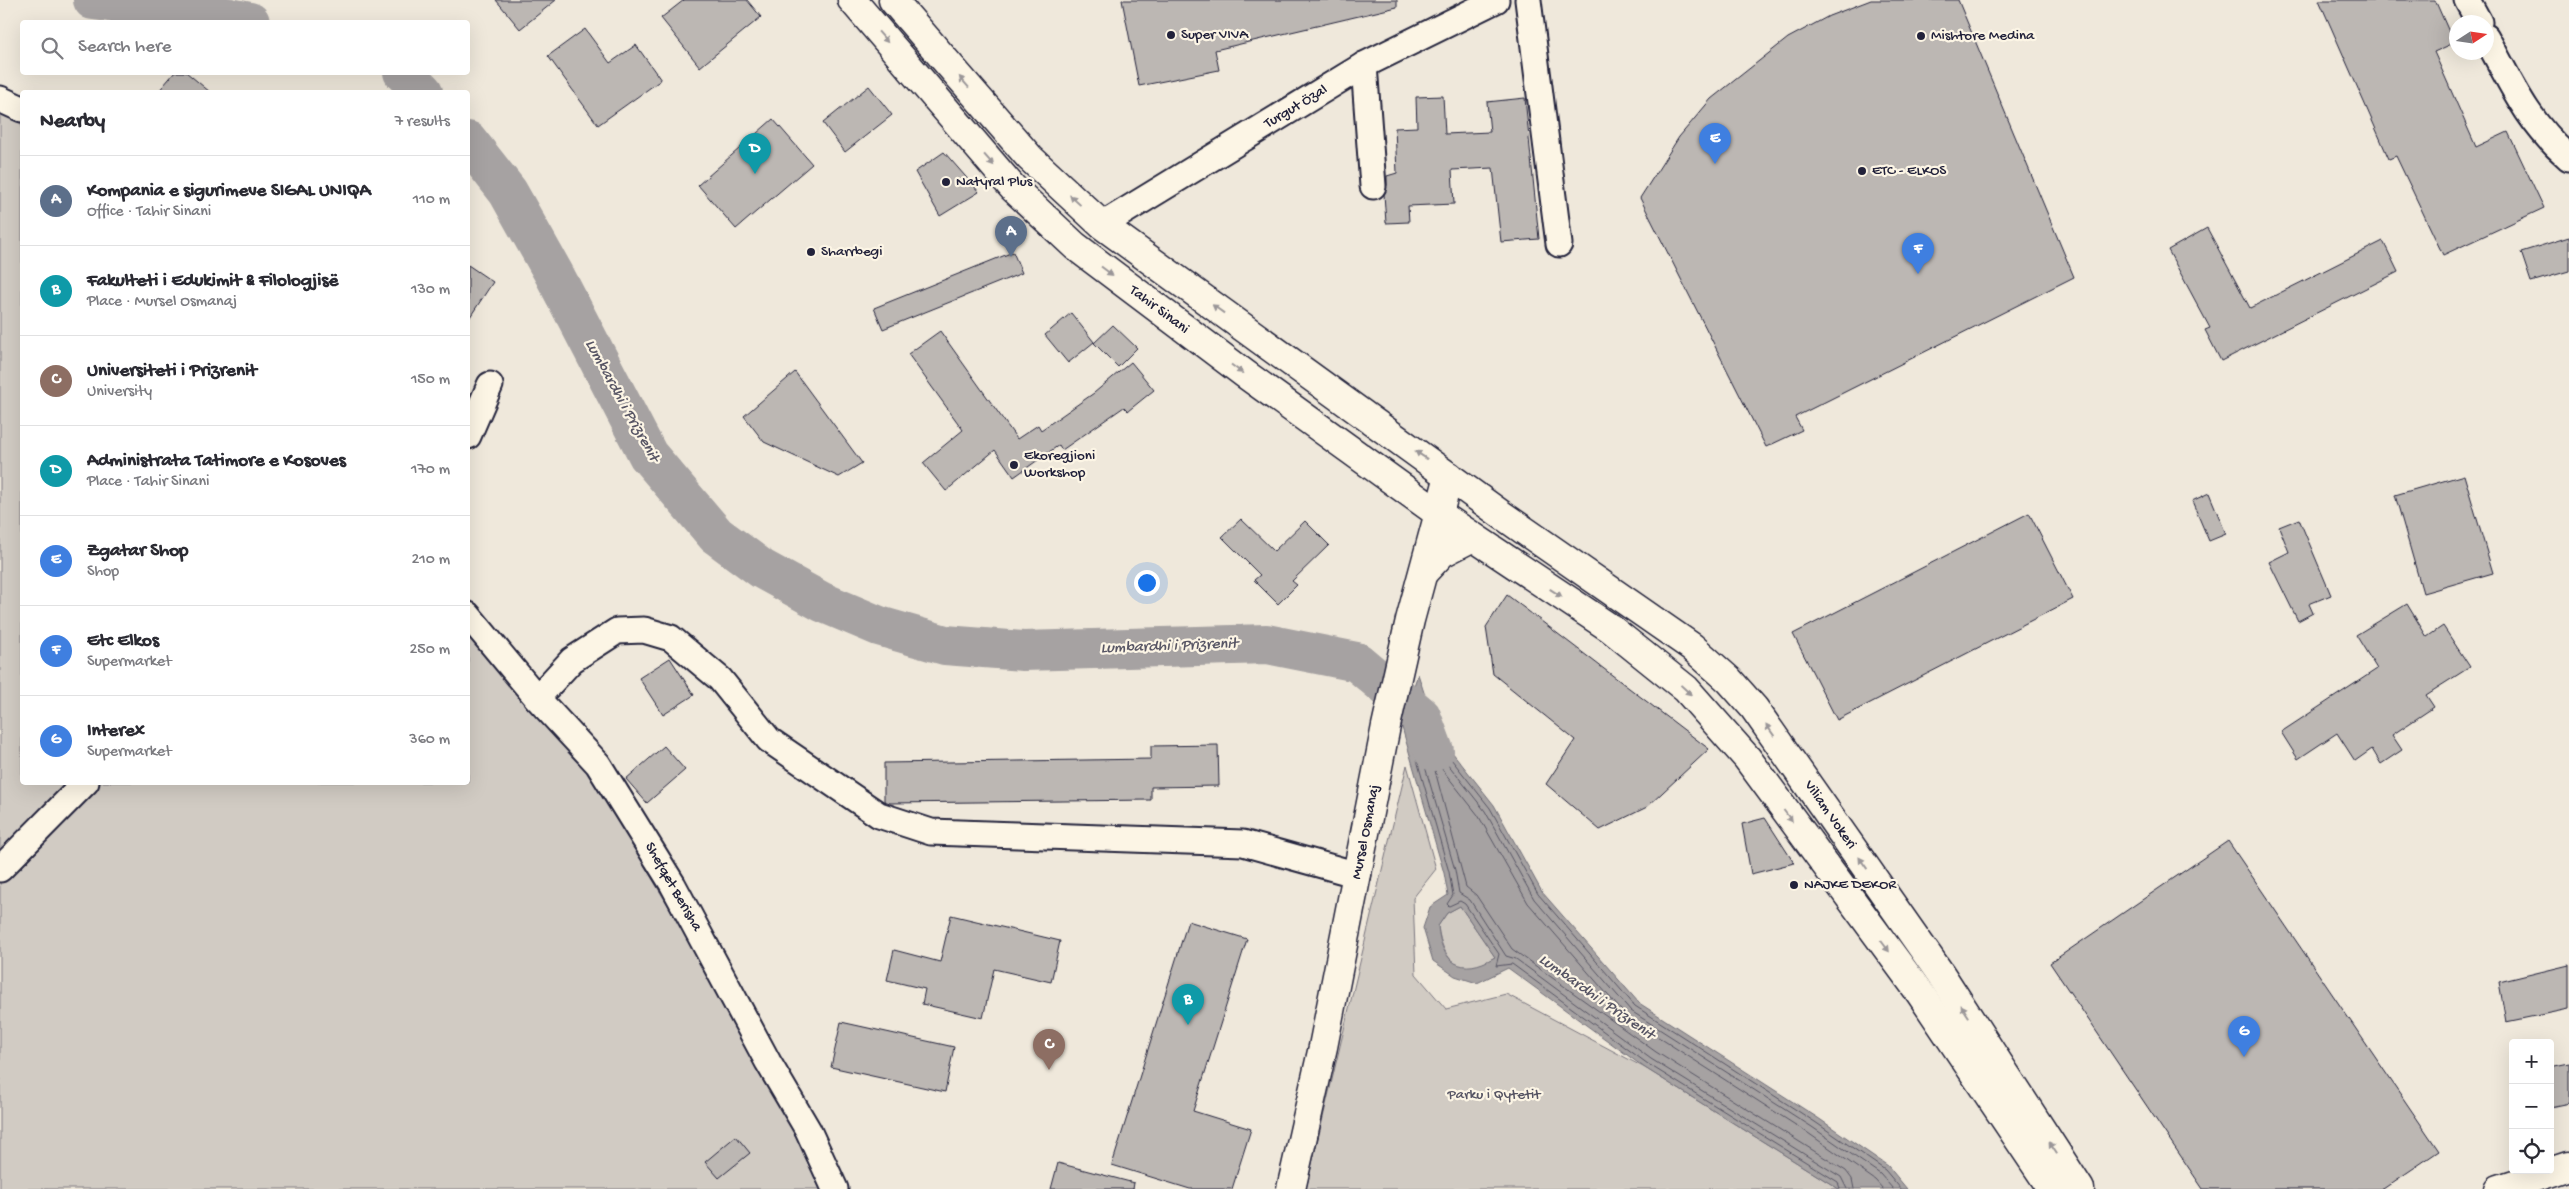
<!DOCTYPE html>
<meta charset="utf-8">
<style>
body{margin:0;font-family:"Gochi Hand",sans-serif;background:#f7f7f7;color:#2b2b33}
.controls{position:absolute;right:15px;bottom:15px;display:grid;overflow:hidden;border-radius:5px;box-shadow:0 5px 20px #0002}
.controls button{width:45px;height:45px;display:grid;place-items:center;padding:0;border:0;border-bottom:1px solid #e1e1e2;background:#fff;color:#2b2b33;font:25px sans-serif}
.compass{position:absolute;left:2449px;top:15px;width:45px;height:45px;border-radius:50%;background:#fff;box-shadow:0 5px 20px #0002;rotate:78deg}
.you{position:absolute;left:1146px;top:582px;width:18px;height:18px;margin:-12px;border:4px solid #fff;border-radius:50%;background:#1a73e8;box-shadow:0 0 0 8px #1a73e833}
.badge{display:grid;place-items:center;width:32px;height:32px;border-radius:50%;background:#22223b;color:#fff;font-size:16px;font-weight:700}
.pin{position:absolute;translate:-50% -41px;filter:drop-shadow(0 1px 2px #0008)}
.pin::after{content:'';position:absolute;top:26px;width:18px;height:15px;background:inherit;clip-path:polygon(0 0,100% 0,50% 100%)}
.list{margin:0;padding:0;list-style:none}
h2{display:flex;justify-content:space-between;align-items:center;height:65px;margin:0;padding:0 20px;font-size:21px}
h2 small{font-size:16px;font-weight:400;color:#7c7c81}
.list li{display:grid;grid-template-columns:32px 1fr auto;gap:15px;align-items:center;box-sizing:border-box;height:90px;padding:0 20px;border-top:1px solid #e1e1e2}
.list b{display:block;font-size:19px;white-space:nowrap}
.list p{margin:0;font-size:16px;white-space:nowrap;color:#7c7c81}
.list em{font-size:16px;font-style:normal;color:#7c7c81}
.icon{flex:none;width:28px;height:28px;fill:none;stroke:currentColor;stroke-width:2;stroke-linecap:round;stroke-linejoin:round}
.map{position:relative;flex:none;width:2569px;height:1189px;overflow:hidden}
.search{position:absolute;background:#fff;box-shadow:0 5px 20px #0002;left:20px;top:20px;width:450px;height:55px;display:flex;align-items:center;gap:12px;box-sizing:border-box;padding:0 18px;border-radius:5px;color:#7c7c81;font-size:19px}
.panel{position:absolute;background:#fff;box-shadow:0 5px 20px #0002;left:20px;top:90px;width:450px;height:695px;border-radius:5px}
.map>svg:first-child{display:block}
.green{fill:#d1cbc3;stroke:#7a767f}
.water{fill:#a6a2a2;stroke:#716f79;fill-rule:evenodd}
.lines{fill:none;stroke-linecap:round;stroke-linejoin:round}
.shore{stroke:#575564;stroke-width:1}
.river{stroke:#a6a2a2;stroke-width:40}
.building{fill:#bcb7b3;stroke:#22223b}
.minor-casing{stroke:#22223b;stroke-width:29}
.tertiary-casing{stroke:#22223b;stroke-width:31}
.primary-casing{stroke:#22223b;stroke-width:31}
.minor{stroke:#fcf5e5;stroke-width:25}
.tertiary{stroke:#fcf5e5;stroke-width:28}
.primary{stroke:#fcf5e5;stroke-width:28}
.oneway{fill:#9a9698}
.poi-dot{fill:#22223b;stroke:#fcf5e5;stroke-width:2}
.labels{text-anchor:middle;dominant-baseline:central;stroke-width:4.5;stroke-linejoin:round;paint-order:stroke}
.poi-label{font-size:15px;fill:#22223b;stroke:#fcf5e5;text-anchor:start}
.street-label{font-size:15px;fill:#22223b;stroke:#fcf5e5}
.park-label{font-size:15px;fill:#575564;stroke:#fcf5e5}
.water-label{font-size:16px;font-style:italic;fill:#575564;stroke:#fcf5e5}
</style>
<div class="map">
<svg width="2569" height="1189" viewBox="0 0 2569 1189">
<rect width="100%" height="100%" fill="#efe8db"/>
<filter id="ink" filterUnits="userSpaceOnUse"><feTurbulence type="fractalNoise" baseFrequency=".02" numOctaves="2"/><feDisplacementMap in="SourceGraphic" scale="10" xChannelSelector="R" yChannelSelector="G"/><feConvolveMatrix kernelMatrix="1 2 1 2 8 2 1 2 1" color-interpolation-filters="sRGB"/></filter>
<g filter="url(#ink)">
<!-- green -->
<g class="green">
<path d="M0,113L13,117L22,125V782H468V635L589,771L713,982L825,1189H0Z"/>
<path d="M1407,765L1436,869L1413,898L1416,974L1446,1009L1506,994L1645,1068L1839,1189H1306Z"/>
<path d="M1460,906L1495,957C1488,961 1477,968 1468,968C1447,966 1440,943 1438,926L1447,913Z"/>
</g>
<!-- water -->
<path class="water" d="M1418,674L1437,733L1494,805L1542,892L1639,1003L1818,1118L1888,1166L1907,1189H1839L1645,1068L1508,968L1477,983L1455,976L1433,961L1423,928L1430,907L1448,895L1444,873L1401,724ZM1460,906L1495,957C1461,977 1441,963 1438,926L1447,913Z"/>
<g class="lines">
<!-- shore -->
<g class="shore">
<path d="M1840,1189L1838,1182L1648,1064L1512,964L1496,966L1499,954L1465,904L1460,901L1449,906L1447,904L1453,895L1449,872L1407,725L1416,697L1420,698L1432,735L1490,808L1538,894L1635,1006L1815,1122L1885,1170L1901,1189"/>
<path d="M1847,1189L1841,1177L1651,1059L1516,959L1506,956L1470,900L1459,893L1455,870L1413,725L1416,717H1420L1428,739L1485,811L1534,899L1631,1011L1812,1127L1880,1174L1893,1189"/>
<path d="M1854,1189L1852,1179L1846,1171L1656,1052L1512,949L1476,895L1466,887L1433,763H1437L1478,815L1528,903L1627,1017L1808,1133L1875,1180L1883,1189"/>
</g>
<!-- river -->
<g class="river">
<path d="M93,0L221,16L250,22"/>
<path d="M403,72L423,92"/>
<path d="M468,141L508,192L554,274L648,455L716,535L762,569L822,602L879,626L945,645L1023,651L1267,644L1357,662L1421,716L1434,751"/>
</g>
</g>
<!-- building -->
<g class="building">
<path d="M496,0H556L520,29Z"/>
<path d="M684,0H747L761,17L700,67L661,18Z"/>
<path d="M1122,0H1397V7L1215,50L1219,70L1139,86Z"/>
<path d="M1871,0H1958L2074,277L1795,417L1802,430L1766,447L1640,198L1679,137L1711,99L1788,38L1829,16Z"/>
<path d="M2319,0H2435L2454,43L2434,52L2476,147L2508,132L2544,208L2443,255L2396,156L2389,159Z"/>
<path d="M585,29L610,63L636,45L661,80L598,125L548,56Z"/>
<path d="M175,72H186L210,92H158Z"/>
<path d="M869,86L892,115L845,152L823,123Z"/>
<path d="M1443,96L1445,134L1490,132L1487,102L1525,98L1539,239L1501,242L1493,168L1452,170L1454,204L1408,206L1409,222L1386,223L1384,194L1387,185V176L1397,173L1395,128L1417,127L1416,97Z"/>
<path d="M773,119L812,164L736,229L698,185Z"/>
<path d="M944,152L979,192L940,216L915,172Z"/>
<path d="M2207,228L2250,308L2383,241L2398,272L2221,361L2205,330L2210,328L2168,250Z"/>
<path d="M2569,237V271L2531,282L2521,252Z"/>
<path d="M1013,252L1022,273L883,329L874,308Z"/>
<path d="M468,265L493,282L468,320Z"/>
<path d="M1071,313L1094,342L1068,363L1045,335Z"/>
<path d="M1113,325L1137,348L1118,367L1094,343Z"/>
<path d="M940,331L1017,439L1038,425L1041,430L1094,393L1131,362L1154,390L1128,411L1124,407L1062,450L1059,445L1014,477L995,450L946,491L923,463L963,430L908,354Z"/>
<path d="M795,372L862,463L839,477L764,442L744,416Z"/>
<path d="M2464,475L2493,573L2423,593L2395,495Z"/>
<path d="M2209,493L2226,534L2209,541L2192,501Z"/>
<path d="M2029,513L2073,599L1837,720L1793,634Z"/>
<path d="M1241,519L1274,551L1305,521L1329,545L1292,581L1297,585L1278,604L1254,580L1260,575L1222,537Z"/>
<path d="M2299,519L2331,595L2309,604L2313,613L2298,621L2269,562L2289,552L2279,527Z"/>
<path d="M1507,595L1709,749L1647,807L1600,830L1546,784L1575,740L1493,674L1486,627Z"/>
<path d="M2407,604L2427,637L2443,626L2470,667L2426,695L2434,707L2392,735L2402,750L2381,764L2372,749L2355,761L2337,733L2298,759L2281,732L2377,669L2356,635Z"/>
<path d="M670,658L694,695L663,715L639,678Z"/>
<path d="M1218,745L1219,786L1151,787V800L890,803L884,801V763L1151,759V746Z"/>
<path d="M664,746L685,770L647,803L626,779Z"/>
<path d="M1765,818L1794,863L1751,874L1742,824Z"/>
<path d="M2228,841L2439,1151L2383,1189H2203L2050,963Z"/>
<path d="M951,915L1060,941L1051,982L994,969L983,1018L922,1004L925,989L887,980L894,950L940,962Z"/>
<path d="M1188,921L1247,939L1193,1111L1251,1129L1232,1189H1190L1112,1165Z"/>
<path d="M2569,965V1009L2506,1022L2499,982Z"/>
<path d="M841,1022L954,1047L945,1092L831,1067Z"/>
<path d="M2569,1063V1103L2550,1107V1067Z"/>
<path d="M736,1136L750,1153L719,1178L705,1162Z"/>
<path d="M1058,1163L1134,1183L1133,1189H1051Z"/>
</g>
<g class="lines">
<!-- minor casing -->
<g class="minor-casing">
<g id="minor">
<path d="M1528,0L1559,244"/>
<path d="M2467,0L2479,22"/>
<path d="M2486,37C2511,83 2528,123 2569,158"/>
<path d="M1364,65L1373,186"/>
<path d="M0,99L22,109"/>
<path d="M1102,225L1364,65L1496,0"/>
<path d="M468,436L490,385"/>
<path d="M468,615L537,698L598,764L673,885L768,1062L808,1130L835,1189"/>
<path d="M537,698L572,660L617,631L644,630L671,638L720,679L769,740L879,815L931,832L1243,843L1358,875"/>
<path d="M0,869L86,782"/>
</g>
</g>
<!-- tertiary casing -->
<g class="tertiary-casing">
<g id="tertiary">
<path d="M1291,1189L1323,1047L1386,726L1410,620L1449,476"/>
<path d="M2499,1189L2569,1166"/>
</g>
</g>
<!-- primary casing -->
<g class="primary-casing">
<g id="primary">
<path d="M852,0L1013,188L1075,246L1245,374L1439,514L1610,628L1686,689L1747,758L1920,993L2052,1189"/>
<path d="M893,0L1030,158L1102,225L1502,515L1692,647L1729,680L1754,708L1940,973L2080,1189"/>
<path d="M1424,572L1442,553L1473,537"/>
</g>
</g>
<!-- minor -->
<use href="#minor" class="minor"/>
<!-- tertiary -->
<use href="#tertiary" class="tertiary"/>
<!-- primary -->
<use href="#primary" class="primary"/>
</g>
<!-- one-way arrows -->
<defs><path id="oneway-solid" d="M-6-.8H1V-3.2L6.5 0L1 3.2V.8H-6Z" transform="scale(1.25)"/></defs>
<g class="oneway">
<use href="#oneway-solid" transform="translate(883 37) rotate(49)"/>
<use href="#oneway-solid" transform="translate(964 82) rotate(-131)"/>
<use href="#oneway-solid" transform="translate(989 160) rotate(49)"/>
<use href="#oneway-solid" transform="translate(1075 200) rotate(-137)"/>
<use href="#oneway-solid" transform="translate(1107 271) rotate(37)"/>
<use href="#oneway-solid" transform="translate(1218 309) rotate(-144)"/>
<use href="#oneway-solid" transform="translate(1237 369) rotate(37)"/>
<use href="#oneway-solid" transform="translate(1421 455) rotate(-146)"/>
<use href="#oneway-solid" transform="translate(1556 593) rotate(33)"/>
<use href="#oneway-solid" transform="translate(1686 690) rotate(43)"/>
<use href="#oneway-solid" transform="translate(1770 730) rotate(-125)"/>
<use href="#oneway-solid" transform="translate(1788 816) rotate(53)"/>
<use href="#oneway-solid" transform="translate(1863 863) rotate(-125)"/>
<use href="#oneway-solid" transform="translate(1885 946) rotate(53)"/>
<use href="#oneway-solid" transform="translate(1965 1011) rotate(-123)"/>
<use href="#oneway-solid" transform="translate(2053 1148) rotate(-123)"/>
</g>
</g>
<!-- markers -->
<g class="poi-dot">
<circle cx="1171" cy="35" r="5"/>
<circle cx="1921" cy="36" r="5"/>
<circle cx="1862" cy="171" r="5"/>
<circle cx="946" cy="182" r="5"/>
<circle cx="811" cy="252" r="5"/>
<circle cx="1014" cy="465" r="5"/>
<circle cx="1794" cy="885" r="5"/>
</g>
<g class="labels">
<!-- poi labels -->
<g class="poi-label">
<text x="1181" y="35">Super VIVA</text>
<text x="1931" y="36">Mishtore Medina</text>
<text x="1872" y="171">ETC - ELKOS</text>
<text x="956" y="182">Natyral Plus</text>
<text x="821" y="252">Sharrbegi</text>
<text x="1024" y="456">Ekoregjioni<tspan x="1024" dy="17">Workshop</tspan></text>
<text x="1804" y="885">NAJKE DEKOR</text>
</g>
<!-- street labels -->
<g class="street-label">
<text transform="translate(1296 107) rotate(-31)">Turgut Özal</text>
<text transform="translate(1159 310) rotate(37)">Tahir Sinani</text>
<text transform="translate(1830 815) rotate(55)">Viliam Vokeri</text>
<text transform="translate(1366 832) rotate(-79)">Mursel Osmanaj</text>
<text transform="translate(673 887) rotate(60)">Shefqet Berisha</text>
</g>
<!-- park labels -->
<g class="park-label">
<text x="1494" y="1095">Parku i Qytetit</text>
</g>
<!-- water labels -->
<g class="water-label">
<text transform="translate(621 401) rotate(61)">Lumbardhi i Prizrenit</text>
<text transform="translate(1169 647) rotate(-2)">Lumbardhi i Prizrenit</text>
<text transform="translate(1596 998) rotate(35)">Lumbardhi i Prizrenit</text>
</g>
</g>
</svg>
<div class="controls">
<button>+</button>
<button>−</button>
<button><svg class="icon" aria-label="locate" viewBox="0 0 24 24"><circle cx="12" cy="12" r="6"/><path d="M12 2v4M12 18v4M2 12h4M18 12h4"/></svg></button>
</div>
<svg class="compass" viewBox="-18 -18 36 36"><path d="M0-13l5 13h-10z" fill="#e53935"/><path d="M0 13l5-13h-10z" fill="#7c7c81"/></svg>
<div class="you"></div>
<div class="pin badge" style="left:1011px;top:257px;background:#5c6f8a">A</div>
<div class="pin badge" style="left:1188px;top:1025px;background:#0f9aa8">B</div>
<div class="pin badge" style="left:1049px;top:1070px;background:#8d6e63">C</div>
<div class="pin badge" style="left:755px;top:174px;background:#0f9aa8">D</div>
<div class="pin badge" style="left:1715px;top:164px;background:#3f7fe0">E</div>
<div class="pin badge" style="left:1918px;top:274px;background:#3f7fe0">F</div>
<div class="pin badge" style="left:2244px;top:1057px;background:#3f7fe0">G</div>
<div class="search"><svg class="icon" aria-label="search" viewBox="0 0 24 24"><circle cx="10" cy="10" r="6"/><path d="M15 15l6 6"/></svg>Search here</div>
<section class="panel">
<h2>Nearby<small>7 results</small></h2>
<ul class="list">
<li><span class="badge" style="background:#5c6f8a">A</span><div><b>Kompania e sigurimeve SIGAL UNIQA</b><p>Office · Tahir Sinani</p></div><em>110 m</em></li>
<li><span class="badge" style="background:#0f9aa8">B</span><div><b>Fakulteti i Edukimit &amp; Filologjisë</b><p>Place · Mursel Osmanaj</p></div><em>130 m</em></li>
<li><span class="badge" style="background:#8d6e63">C</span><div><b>Universiteti i Prizrenit</b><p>University</p></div><em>150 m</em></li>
<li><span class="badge" style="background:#0f9aa8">D</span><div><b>Administrata Tatimore e Kosoves</b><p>Place · Tahir Sinani</p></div><em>170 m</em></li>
<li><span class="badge" style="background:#3f7fe0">E</span><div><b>Zgatar Shop</b><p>Shop</p></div><em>210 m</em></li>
<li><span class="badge" style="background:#3f7fe0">F</span><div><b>Etc Elkos</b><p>Supermarket</p></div><em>250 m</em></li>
<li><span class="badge" style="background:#3f7fe0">G</span><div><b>Interex</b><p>Supermarket</p></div><em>360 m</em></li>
</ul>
</section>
</div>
